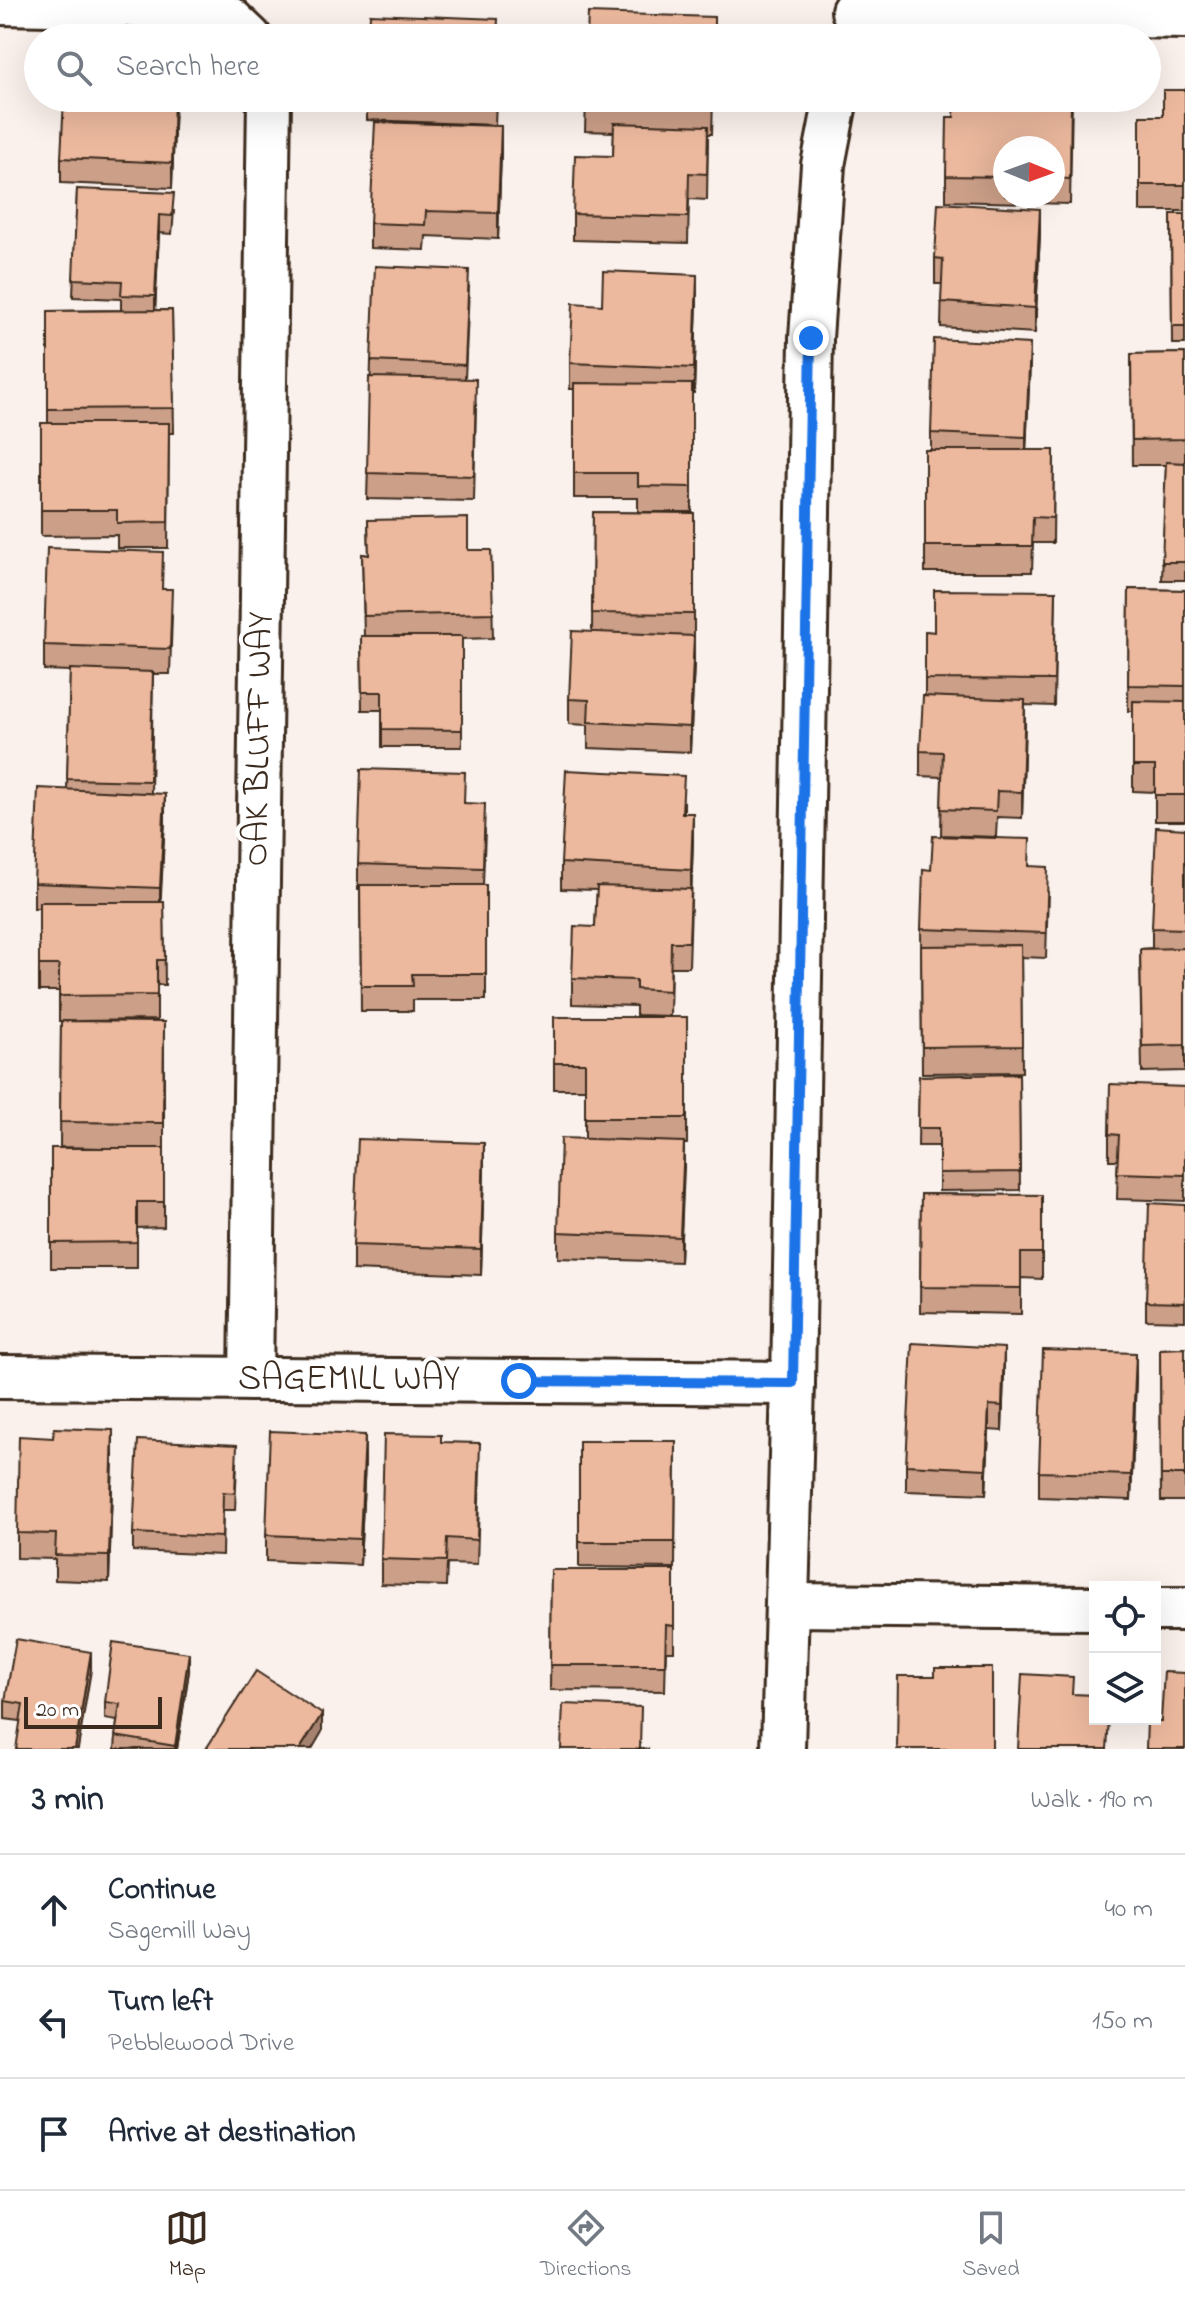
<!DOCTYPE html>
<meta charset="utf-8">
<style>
body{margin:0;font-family:"Indie Flower",sans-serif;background:#f6f6f7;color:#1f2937}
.controls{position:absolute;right:24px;bottom:24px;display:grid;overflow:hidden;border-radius:0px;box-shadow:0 8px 32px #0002}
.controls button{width:72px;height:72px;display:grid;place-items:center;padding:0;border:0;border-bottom:2px solid #e0e1e3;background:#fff;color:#1f2937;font:40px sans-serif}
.compass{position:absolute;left:993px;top:136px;width:72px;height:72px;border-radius:50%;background:#fff;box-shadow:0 8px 32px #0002;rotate:91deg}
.scale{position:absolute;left:24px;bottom:20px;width:138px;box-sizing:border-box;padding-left:8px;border:4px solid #3b2a1e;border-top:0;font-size:22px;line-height:28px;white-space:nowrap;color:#3b2a1e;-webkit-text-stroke:6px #fff;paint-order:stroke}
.stop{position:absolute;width:24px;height:24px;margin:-18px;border:6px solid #1a73e8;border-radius:50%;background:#fff}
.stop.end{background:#1a73e8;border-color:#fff;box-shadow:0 2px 8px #0008}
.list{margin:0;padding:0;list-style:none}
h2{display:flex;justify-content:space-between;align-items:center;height:104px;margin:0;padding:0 32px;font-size:34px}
h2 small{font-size:26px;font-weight:400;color:#747a83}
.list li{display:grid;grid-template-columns:52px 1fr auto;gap:24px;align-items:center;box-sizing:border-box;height:112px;padding:0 32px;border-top:2px solid #e0e1e3}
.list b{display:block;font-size:30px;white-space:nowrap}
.list p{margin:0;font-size:26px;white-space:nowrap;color:#747a83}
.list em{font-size:26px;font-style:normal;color:#747a83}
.icon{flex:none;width:44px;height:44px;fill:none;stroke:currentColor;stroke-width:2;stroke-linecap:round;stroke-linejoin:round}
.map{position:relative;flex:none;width:1185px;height:1749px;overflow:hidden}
.search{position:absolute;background:#fff;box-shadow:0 8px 32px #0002;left:24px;right:24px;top:24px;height:88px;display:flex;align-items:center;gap:20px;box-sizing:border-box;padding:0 28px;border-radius:44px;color:#747a83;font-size:30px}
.sheet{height:440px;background:#fff}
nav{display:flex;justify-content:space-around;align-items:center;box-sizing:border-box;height:112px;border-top:2px solid #e0e1e3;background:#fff;font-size:22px;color:#747a83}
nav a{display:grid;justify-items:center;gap:4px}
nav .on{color:#3b2a1e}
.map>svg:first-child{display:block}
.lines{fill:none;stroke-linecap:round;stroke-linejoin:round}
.street-casing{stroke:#3b2a1e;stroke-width:48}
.street{stroke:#fff;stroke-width:42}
.wall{fill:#cb9f88;stroke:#3b2a1e;stroke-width:2;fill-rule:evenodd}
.shaded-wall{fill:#a5826f;stroke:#3b2a1e;stroke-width:2}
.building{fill:#ecb99e;stroke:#3b2a1e;stroke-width:2}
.route{stroke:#1a73e8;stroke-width:10}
.labels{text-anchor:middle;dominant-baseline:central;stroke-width:8;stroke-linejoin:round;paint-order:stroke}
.street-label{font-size:36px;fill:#3b2a1e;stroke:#fff}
</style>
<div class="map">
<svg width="1185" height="1749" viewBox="0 0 1185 1749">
<rect width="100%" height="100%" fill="#fbf1ec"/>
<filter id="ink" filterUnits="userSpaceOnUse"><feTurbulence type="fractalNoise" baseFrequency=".0125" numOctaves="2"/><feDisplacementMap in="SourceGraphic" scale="16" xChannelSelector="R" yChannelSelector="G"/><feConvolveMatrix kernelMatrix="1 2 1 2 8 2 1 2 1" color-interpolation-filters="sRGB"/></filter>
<g filter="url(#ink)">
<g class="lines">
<!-- street casing -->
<g class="street-casing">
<g id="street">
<path d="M0,3L203,7L230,19L250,38"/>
<path d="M853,11L1185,17"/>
<path d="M0,1377L793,1383"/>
<path d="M251,1379L269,98"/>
<path d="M788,1605L1095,1608"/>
<path d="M1155,1609H1185"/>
<path d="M783,1749L793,1383L811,338L823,165L836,98"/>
</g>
</g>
<!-- street -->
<use href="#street" class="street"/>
</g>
<!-- wall -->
<g class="wall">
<path d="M1185,90V211H1140V116H1163Z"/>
<path d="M175,98L172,188L61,183V158Z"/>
<path d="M367,98H496L495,125L367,120Z"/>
<path d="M586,98H713L712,134H708L707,200L689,199L688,243L573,240V214L613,156L614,132L585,131Z"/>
<path d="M1072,98L1070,204L946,201V176L954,117ZM1005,148H1053V196H1005Z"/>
<path d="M501,152L498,239L426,236L425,250L370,248V223Z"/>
<path d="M77,189L174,211L172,234L159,233L155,310H172L174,433H169L168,548H117V535L41,536V423H48V311L121,310V299L73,297Z"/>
<path d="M1171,214H1185V344H1172Z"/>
<path d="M1040,234L1035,333L941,327L942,284H935V258Z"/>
<path d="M469,287L465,379L476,405L474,501L367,499L371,361Z"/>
<path d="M697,300L694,393H692V512H638V498H574V389H570V363L602,305Z"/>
<path d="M1185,353V580H1162L1166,465H1132L1131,354Z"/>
<path d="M1030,362L1026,450H1054L1053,543H1033L1032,572H925V450H931V433Z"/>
<path d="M593,512L694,513V662L690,752L588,748V725L569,724V699L592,632Z"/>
<path d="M368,520L468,550H491L493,638L462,639V747H382V710H362L361,636H364L362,554L369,555Z"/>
<path d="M162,589L172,615L170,674H153L151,793L165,819L160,902H164L165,985H157V1020L78,1021L164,1022V1227L137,1228V1268H51V1148H102L60,1147L61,1021H59V991H39V908H34V883L67,790L70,671L44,670V645Z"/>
<path d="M1129,589L1185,590V821H1155V792L1133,791V711H1128Z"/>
<path d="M1056,591L1054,706L1025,705L1022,818L997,817L996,837L941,835L942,777L920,776V751L925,697V631L934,632Z"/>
<path d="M684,802V813L693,839L689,967H671L670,1016L636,1015V1006L572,1004V978L595,927L597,890L561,889V863Z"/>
<path d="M465,803L485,830L483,885H486V1000H413V1011H361L360,890H358V864Z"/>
<path d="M1185,829V1071L1142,1072L1140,949L1152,948V928Z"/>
<path d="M1030,866L1048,892L1046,958L1021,957L1022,1072L922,1073L921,929Z"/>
<path d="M554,1017H687V1144H684L680,1262L558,1258V1232L585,1139V1089H554Z"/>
<path d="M1019,1074L1020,1190L939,1191V1146H918L919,1076Z"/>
<path d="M1185,1087V1201L1117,1199L1118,1160H1109V1134Z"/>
<path d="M484,1168L481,1275L353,1270V1245Z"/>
<path d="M921,1194L1042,1195V1279L1021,1278V1314L920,1312Z"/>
<path d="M1185,1205V1321L1146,1320V1302Z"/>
<path d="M1185,1348V1501H1161L1160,1349Z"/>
<path d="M1004,1373L1002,1431L989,1430L986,1494L906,1491V1465Z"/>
<path d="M1136,1378L1131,1500L1039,1497V1472Z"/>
<path d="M579,1441H676L675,1568L579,1567Z"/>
<path d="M441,1442L480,1469L477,1565L447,1564L446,1586L381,1584V1559Z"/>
<path d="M113,1455L109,1582L55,1580V1559L17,1558V1533Z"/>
<path d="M365,1461L360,1565L266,1561V1535Z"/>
<path d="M237,1463L235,1510H223L222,1555L133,1551V1533Z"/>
<path d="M551,1570H674V1651H666L665,1691L550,1690Z"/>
<path d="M91,1670L20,1721L5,1719V1701Z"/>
<path d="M189,1671L177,1749H115L117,1721L105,1719V1702Z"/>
</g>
<!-- shaded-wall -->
<g class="shaded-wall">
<path d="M174,98H175L172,188V163Z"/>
<path d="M501,126V152L498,239V213Z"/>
<path d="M1040,209V234L1035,333V308Z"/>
<path d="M159,215V233L155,314V296Z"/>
<path d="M697,275V300L694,393V368Z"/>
<path d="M1030,344V362L1026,455V437Z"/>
<path d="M694,636V662L690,752V727Z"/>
<path d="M1025,700V726L1022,818V792Z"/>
<path d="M165,794V819L160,914V888Z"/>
<path d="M693,813V839L691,895V870Z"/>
<path d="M684,1142V1168L680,1262V1237Z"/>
<path d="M484,1143V1168L481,1275V1249Z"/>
<path d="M1004,1348V1373L1002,1431V1406Z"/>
<path d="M1136,1353V1378L1131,1500V1475Z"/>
<path d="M989,1405V1430L986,1494V1469Z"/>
<path d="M113,1430V1455L109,1582V1556Z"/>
<path d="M365,1435V1461L360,1565V1539Z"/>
<path d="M91,1652V1670L78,1749H75Z"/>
<path d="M189,1653V1671L177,1749H175Z"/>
<path d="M322,1714V1732L312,1749H300Z"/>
</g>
<!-- building -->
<g class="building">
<path d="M588,13L714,17V38H587Z"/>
<path d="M370,14L498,19L497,38H369Z"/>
<path d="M1163,90H1185V185H1140V116H1163Z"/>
<path d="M64,98H174L172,163L61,158Z"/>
<path d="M586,98H712V108L585,105Z"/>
<path d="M955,98H1071L1070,179L1053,178V148H1005V177L946,176L947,117H954Z"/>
<path d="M375,122L501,126L498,213L426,211L425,225L370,223Z"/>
<path d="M614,123L708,126L707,174L689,173L688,217L573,214L575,155L613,156Z"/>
<path d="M77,189L174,193L172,216L159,215L155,296L121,295L122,281L73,279Z"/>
<path d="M938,203L1040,209L1035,308L941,302L943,259L935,258Z"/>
<path d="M1171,214H1185V326H1172Z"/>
<path d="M375,266L469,270L465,365L371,361Z"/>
<path d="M603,271L697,275L694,368L570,363L573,303L602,305Z"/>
<path d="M172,310L174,408L48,409V311Z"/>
<path d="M934,339L1030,344L1026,437L931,433Z"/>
<path d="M1185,353V439L1132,440L1131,354Z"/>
<path d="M369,377L476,379L474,476L367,473Z"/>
<path d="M574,383L692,384V487L638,486V473H574Z"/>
<path d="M41,423H169L168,522L117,523V510H41Z"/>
<path d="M925,450H1054L1053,518L1033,517L1032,546H925Z"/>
<path d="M1166,462L1185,463V562H1162Z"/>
<path d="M593,512L694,513V614L592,613Z"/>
<path d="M468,518V550H491L493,613L364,616L362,554L369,555L368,520Z"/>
<path d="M47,548L163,552L162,589H172L170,649L44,645Z"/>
<path d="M1129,589L1185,590V686L1128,685Z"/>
<path d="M934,590L1056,591L1054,680L925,679V631L934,632Z"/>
<path d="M572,631L694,636L690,727L588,722L589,700L569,699Z"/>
<path d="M361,636H462V730L382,729V692H362Z"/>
<path d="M70,669L153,672L150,781L67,779Z"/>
<path d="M923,696L1025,700L1022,792L997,791L996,811L941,809L943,752L920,751Z"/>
<path d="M1133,701L1185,702V795H1155V766H1133Z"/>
<path d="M361,769L465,772L464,803L485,804L483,868L358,864Z"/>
<path d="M566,770L684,776L682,813H693L691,870L561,863Z"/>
<path d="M38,788L165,794L160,888L34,883Z"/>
<path d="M1156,827L1185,829V929L1152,928Z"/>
<path d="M933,836L1030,839L1029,866L1048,867L1046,933L921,929L923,869L931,870Z"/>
<path d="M360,885H486V974H412L413,986H361Z"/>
<path d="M597,886L691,889L689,942H671L670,991L636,989V980L572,978L574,926L595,927Z"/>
<path d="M39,902H164L165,960H157V995L59,996V965H39Z"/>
<path d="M1021,945L1022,1046L922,1047L921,946Z"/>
<path d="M1185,948V1045L1142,1046L1140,949Z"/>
<path d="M554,1017H687V1118H585V1063H554Z"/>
<path d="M61,1021L164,1022L163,1123L60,1122Z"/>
<path d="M1019,1074L1020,1172L939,1173V1128H918L919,1076Z"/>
<path d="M1110,1084L1185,1087V1175L1117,1173L1119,1135L1109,1134Z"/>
<path d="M561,1138L684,1142L680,1237L558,1232Z"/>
<path d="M358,1139L484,1143L481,1249L353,1245Z"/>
<path d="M51,1148H164V1202H137V1242L51,1243Z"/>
<path d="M921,1194L1042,1195V1253H1021V1288L920,1287Z"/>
<path d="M1149,1203L1185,1205V1303L1146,1302Z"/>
<path d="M912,1343L1004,1348L1002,1406L989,1405L986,1469L906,1465Z"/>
<path d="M1185,1348V1475H1161L1160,1349Z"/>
<path d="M1043,1350L1136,1353L1131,1475L1039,1472Z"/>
<path d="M54,1428L113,1430L109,1556L55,1555L56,1534L17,1533L19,1436L53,1438Z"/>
<path d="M270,1431L365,1435L360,1539L266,1535Z"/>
<path d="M384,1434L441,1435V1442L480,1443L477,1540L447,1538L446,1561L381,1559Z"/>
<path d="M138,1440L237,1445L235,1493L223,1492L222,1537L133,1533Z"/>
<path d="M579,1441H676L675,1542H579Z"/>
<path d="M551,1570H674V1626L666,1625L665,1665H550Z"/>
<path d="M16,1639L91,1652L75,1749H16L23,1704L5,1701Z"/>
<path d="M113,1642L189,1653L175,1746L115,1736L120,1704L105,1702Z"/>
<path d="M935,1668H992V1749H897L898,1676H935Z"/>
<path d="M256,1671L322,1714L300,1749H206Z"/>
<path d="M1164,1672L1185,1673V1749H1146L1147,1721H1161Z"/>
<path d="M1022,1674L1073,1677L1072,1694L1095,1695V1719H1109L1107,1749H1018Z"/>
<path d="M563,1704L641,1707L640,1749H649H561Z"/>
</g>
</g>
<g class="lines" filter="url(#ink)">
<!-- route -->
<path class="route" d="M519,1381L793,1383L811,338"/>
</g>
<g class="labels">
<!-- street labels -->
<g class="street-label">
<text transform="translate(260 739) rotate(-89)">OAK BLUFF WAY</text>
<text x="349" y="1380">SAGEMILL WAY</text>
</g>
</g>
</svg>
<div class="controls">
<button><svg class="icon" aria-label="locate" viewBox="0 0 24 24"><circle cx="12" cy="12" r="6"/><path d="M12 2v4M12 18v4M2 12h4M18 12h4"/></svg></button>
<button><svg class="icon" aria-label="layers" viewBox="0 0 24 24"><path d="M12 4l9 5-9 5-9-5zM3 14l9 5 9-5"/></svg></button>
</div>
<svg class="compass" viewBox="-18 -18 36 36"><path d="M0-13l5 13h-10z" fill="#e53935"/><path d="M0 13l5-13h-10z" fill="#747a83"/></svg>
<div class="scale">20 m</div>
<div class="stop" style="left:519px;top:1381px"></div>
<div class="stop end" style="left:811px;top:338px"></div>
<div class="search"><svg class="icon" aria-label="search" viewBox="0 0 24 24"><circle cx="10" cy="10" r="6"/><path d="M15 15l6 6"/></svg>Search here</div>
</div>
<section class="sheet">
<h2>3 min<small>Walk · 190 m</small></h2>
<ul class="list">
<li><svg class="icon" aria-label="ahead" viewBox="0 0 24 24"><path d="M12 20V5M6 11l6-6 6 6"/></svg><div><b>Continue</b><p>Sagemill Way</p></div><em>40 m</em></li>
<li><svg class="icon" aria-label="left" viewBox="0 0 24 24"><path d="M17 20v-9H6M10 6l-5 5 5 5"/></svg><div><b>Turn left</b><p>Pebblewood Drive</p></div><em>150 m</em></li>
<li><svg class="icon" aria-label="arrive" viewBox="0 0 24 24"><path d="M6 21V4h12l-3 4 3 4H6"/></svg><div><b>Arrive at destination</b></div></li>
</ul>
</section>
<nav>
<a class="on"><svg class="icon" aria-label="map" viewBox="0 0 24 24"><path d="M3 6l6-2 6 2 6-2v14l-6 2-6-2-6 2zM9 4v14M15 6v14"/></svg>Map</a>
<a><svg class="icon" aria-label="directions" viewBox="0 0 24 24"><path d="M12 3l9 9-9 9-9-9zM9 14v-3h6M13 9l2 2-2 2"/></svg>Directions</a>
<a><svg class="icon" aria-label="saved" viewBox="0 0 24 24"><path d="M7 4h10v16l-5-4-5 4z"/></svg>Saved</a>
</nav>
